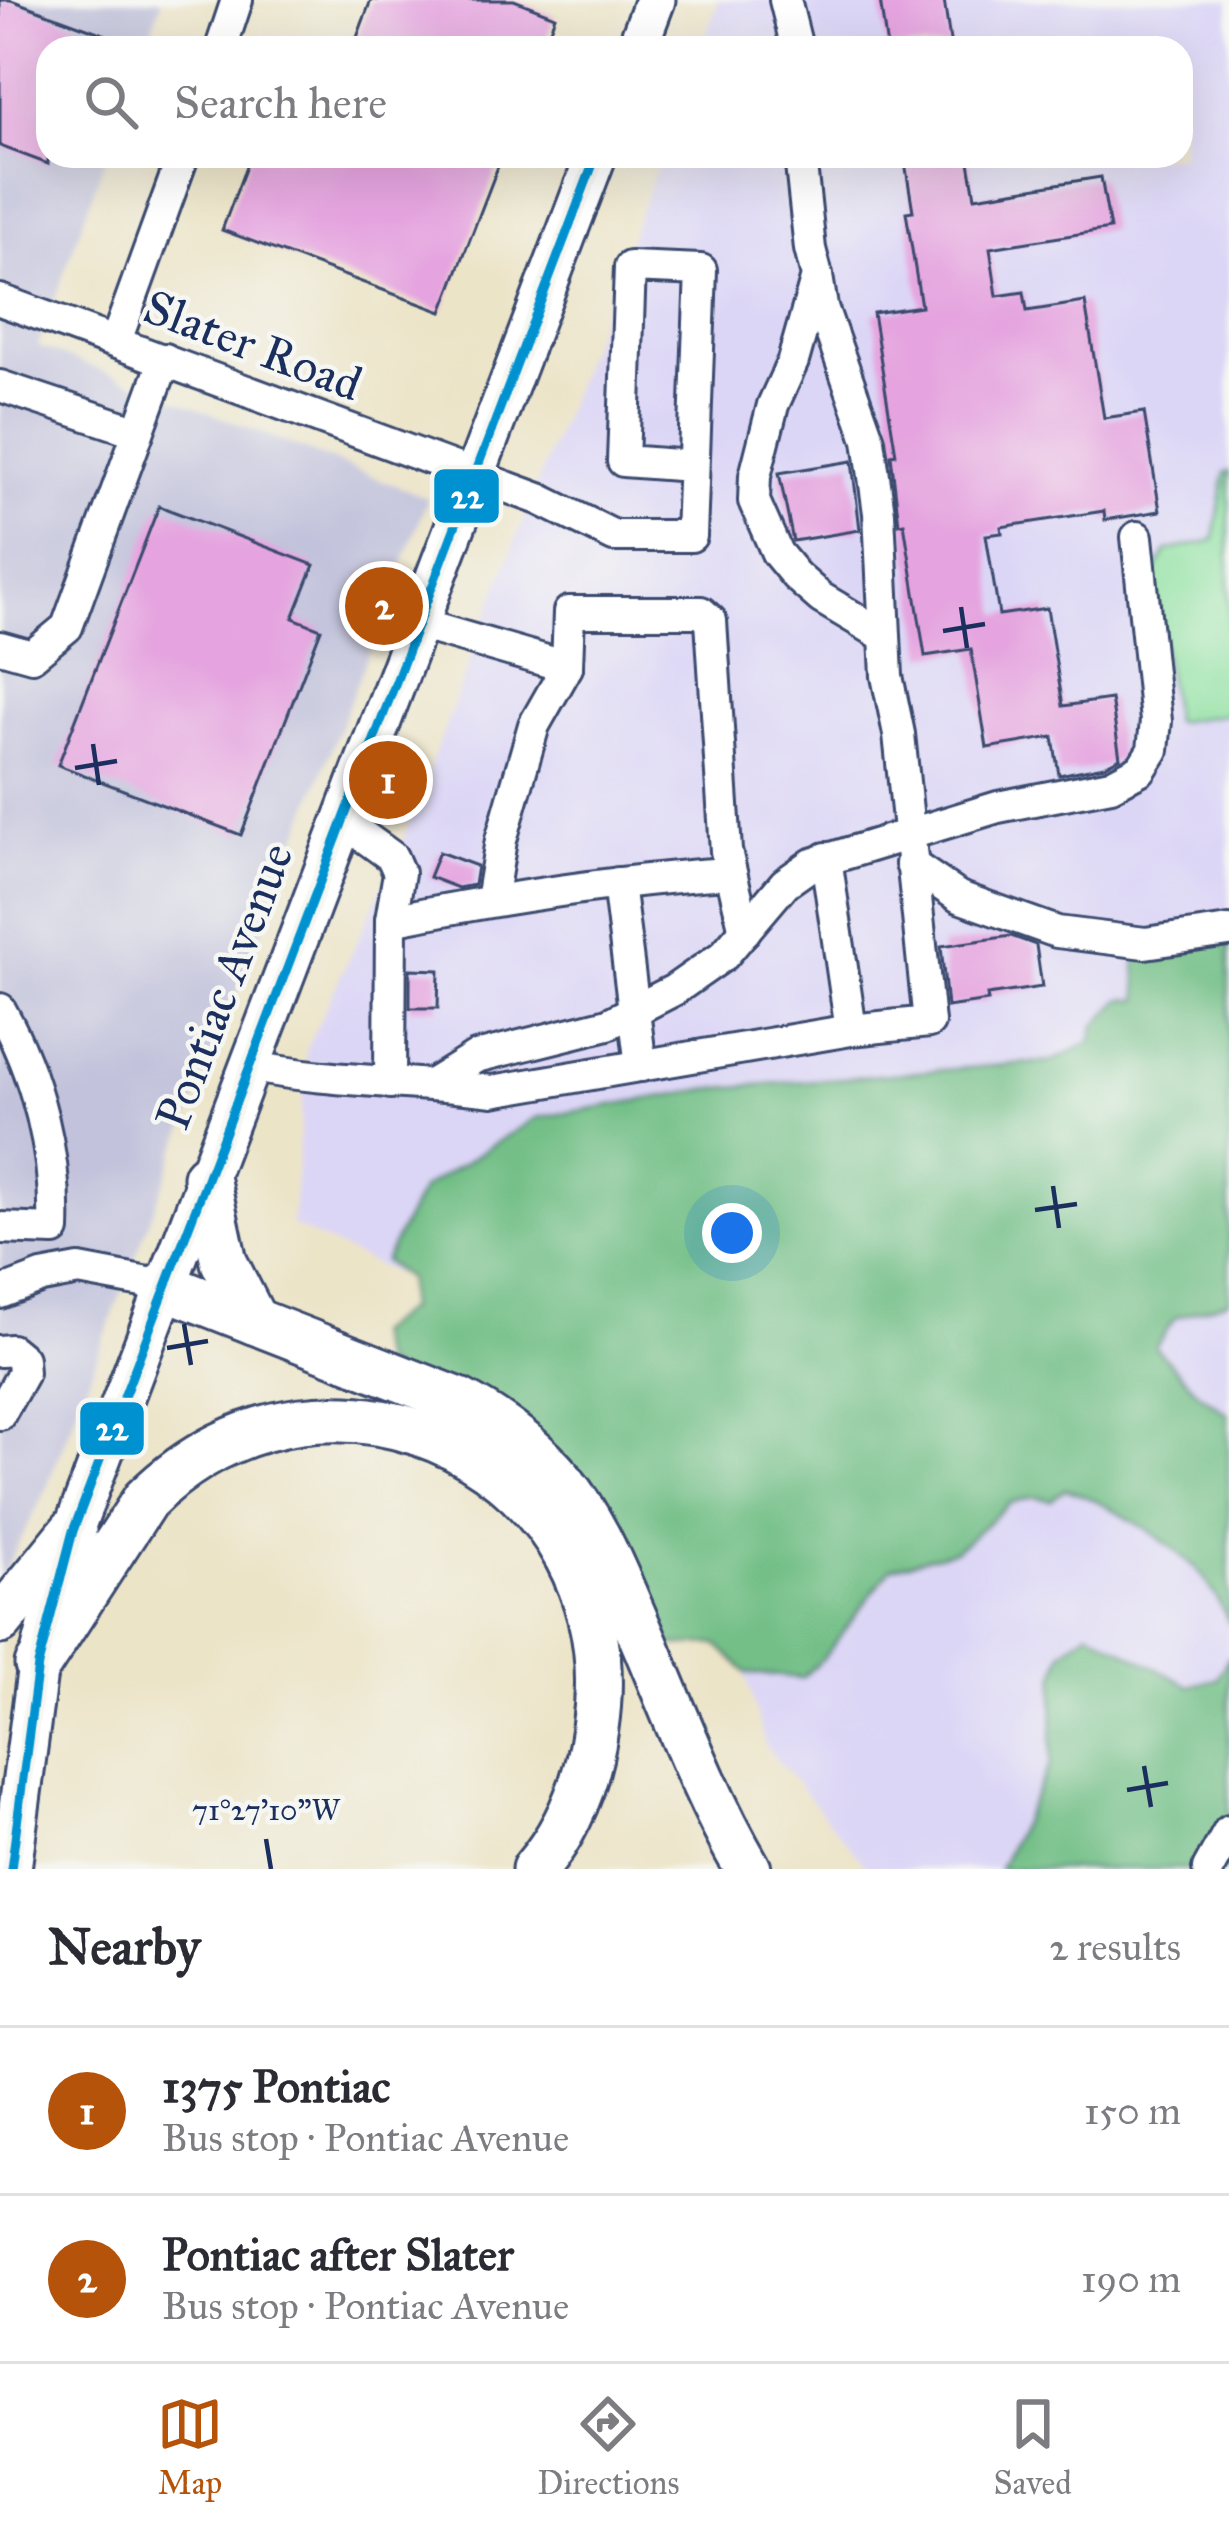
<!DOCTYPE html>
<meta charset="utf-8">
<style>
body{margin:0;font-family:"IM FELL Great Primer",serif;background:#f2f2f3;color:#2b2b33}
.you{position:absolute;left:732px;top:1233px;width:42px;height:42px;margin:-30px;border:9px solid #fff;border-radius:50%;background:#1a73e8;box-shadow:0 0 0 18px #1a73e833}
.badge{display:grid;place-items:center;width:78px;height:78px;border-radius:50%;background:#b45309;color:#fff;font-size:39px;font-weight:700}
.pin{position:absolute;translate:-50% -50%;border:6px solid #fff;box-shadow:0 3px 12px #0006}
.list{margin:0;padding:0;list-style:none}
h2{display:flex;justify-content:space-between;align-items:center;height:156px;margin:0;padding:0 48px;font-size:51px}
h2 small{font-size:39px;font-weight:400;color:#7c7c81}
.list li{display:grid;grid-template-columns:78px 1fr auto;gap:36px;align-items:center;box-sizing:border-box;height:168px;padding:0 48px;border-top:3px solid #e1e1e2}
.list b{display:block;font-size:45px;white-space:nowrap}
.list p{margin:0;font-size:39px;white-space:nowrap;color:#7c7c81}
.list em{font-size:39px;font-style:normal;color:#7c7c81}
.icon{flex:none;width:66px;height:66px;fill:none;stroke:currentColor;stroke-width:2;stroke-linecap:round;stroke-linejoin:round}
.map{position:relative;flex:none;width:1229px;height:1869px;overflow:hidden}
.search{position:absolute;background:#fff;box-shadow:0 12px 48px #0002;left:36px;right:36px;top:36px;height:132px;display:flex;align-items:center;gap:30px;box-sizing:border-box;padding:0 42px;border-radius:36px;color:#7c7c81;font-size:45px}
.sheet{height:492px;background:#fff}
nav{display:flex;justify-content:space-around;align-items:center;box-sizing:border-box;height:168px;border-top:3px solid #e1e1e2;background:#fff;font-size:33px;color:#7c7c81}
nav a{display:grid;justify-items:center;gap:6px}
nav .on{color:#b45309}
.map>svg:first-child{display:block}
.built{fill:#dcd6f6}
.industrial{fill:#c2c2dc}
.green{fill:#8fe1a1;stroke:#558880;stroke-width:3}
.forest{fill:#73bf87;stroke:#477772;stroke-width:3}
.building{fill:#e5a4df}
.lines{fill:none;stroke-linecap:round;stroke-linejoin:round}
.minor-casing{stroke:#3a4a6e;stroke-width:36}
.major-casing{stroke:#3a4a6e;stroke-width:45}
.highway-casing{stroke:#3a4a6e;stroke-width:51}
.minor{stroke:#fff;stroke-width:30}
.major{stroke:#fff;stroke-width:39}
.highway{stroke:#fff;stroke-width:45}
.bus-1-casing{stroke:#f6f6f2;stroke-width:18}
.bus-1{stroke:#0092d0;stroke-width:9}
.ticks{fill:none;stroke:#1b2f5e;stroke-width:4.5}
.labels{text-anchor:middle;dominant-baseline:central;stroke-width:9;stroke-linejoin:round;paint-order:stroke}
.street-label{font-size:48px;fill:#1b2f5e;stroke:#f6f6f2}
.ticks-label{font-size:30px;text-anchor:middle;fill:#1b2f5e;stroke:#f6f6f2;stroke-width:9;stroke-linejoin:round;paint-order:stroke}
.line-badge{stroke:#f6f6f2;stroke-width:4.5}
.badge-label{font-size:33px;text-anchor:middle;font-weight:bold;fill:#fff}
</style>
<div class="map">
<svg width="1229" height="1869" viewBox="0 0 1229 1869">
<rect width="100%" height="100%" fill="#f6f6f2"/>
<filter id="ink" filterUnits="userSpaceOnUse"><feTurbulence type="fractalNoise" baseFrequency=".00833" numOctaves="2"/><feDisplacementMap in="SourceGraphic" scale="24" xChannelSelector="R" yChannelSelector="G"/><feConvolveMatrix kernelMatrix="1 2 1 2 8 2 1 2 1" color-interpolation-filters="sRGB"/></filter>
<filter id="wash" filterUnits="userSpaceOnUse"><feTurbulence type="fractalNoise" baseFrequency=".004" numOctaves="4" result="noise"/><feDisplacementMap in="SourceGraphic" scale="48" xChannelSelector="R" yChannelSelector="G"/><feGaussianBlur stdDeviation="2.7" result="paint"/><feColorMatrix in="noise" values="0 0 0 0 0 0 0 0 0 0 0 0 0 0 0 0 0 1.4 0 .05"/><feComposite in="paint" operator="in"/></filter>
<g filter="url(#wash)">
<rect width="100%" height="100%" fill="#ece4c7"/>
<!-- built -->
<path class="built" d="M719,0H1229V1869H869L766,1747L710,1551L578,1358L292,1226L307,1047L394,862L661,156H1181V48H701Z"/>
<!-- industrial -->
<path class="industrial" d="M0,0H162L145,48H48V156H106L38,346L428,498L44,1494L0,1580Z"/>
<!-- green -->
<path class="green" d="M1229,472V714L1174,722L1152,576L1167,551L1214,540L1225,473Z"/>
<!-- forest -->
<g class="forest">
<path d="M1229,927V1300L1175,1318L1155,1347L1200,1394L1228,1414L1229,1622C1221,1608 1215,1593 1206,1581C1183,1547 1103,1500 1065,1489L1051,1500L1033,1497L1010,1503L956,1550L891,1568L824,1657L802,1678L747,1673L717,1644L649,1646L595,1532L381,1362L374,1334L407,1309V1279L384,1261L422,1189L536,1118L707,1089L1053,1061L1091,1042L1096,1025L1122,999L1139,1000L1134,946Z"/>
<path d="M1089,1631L1189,1686L1217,1679L1229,1656V1869H999L1051,1763L1055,1678L1062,1652Z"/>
</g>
<g id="blocks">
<!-- building -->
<g class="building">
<path d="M0,0H11L136,46L48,48V164L0,146Z"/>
<path d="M371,0H514L555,16L543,48H353Z"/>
<path d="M880,0H944L951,48H887Z"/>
<path d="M250,156H502L442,312L222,230Z"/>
<path d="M904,156H968L975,197L1101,177L1110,229L990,248L997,296L1024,292L1027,311L1085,302L1104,418L1144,412L1160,511L1105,520L1104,511L1001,527L1002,533L986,535L999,615L1047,608L1063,706L1111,699L1120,758L1104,766L1059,775L1053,737L987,748L971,649L925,656L904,523L899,524L891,455L896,454L873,313L921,306L906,212L913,211Z"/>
<path d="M852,461L860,530L793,541L779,473Z"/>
<path d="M159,506L314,565L293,618L321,629L241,835L58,765Z"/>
<path d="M439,852L477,866L474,885L458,888L429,877Z"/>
<path d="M1011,936L1036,945L1042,987L987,995L988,1001L947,1007L941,946Z"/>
<path d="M410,969L439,970L438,1008H410Z"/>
</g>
</g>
</g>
<g filter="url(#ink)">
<use href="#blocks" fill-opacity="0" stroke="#3a4a6e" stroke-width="3"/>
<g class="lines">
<!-- minor casing -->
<g class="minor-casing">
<g id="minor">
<path d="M785,0L797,48"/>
<path d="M221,48L237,0"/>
<path d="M800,156L810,249L817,276L793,361L773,405L755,476L754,501L777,553L796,576L821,598L883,635"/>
<path d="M0,300L539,499L614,536H691L701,270L630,267L623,461L692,466"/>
<path d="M116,341L183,156"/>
<path d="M0,386L138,432"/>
<path d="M415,623L567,667L569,612H701L711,621L726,851L745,931"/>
<path d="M0,647L32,656L67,627L165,359"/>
<path d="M341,820L392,857L399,873L391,920L390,1083"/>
<path d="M826,858L851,1030"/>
<path d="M911,864L959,897L1057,932L1145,943L1229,931"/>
<path d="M618,883L641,1066"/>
<path d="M491,901L501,840L534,725L567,667"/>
<path d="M391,920C503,898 616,880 729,873"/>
<path d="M0,1009C37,1075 57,1154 54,1230L0,1228"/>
<path d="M249,1066C329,1083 411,1080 492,1091L851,1030L929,1022L899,734L887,676L879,513L869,440L822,307L817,276"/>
<path d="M434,1083L476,1057L608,1024L674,990L724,955L785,883L812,864L998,807L1111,785L1141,769L1153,750L1156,721L1137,537"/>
<path d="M0,1293L42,1277L79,1270L164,1286"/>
<path d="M0,1351L11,1350L22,1359L23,1373L0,1414"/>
<path d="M1208,1869L1229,1831"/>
</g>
</g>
<!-- major casing -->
<g class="major-casing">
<g id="major">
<path d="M637,48L655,0"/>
<path d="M11,1869L38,1665L73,1531L596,156"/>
</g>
</g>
<!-- highway casing -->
<g class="highway-casing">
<g id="highway">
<path d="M206,1177L224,1262L254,1321"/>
<path d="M164,1286L459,1401C497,1421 532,1447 560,1480C594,1521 613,1570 634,1618C670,1701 702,1790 748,1869"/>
<path d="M0,1621L73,1531"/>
<path d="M38,1665L145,1500C332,1315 634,1469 595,1728C588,1779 569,1829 535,1869"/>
</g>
</g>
<!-- minor -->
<use href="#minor" class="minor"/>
<!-- major -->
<use href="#major" class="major"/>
<!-- highway -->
<use href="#highway" class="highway"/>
<!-- bus-1 casing -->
<g class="bus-1-casing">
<path id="bus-1" d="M11,1869L38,1665L73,1531L596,156"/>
</g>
<!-- bus-1 -->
<use href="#bus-1" class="bus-1"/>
</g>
</g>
<!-- ticks -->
<path class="ticks" d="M961,607L967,648M943,631L985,624M93,744L99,785M75,768L117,761M1053,1186L1059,1228M1035,1210L1077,1204M184,1324L191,1365M167,1348L208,1341M1144,1766L1151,1807M1127,1790L1168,1783M266,1839L271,1869"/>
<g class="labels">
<!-- street labels -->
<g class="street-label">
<text transform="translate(253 345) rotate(21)">Slater Road</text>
<text transform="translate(224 986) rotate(-69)">Pontiac Avenue</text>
</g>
</g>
<g class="ticks-label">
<text x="266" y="1820">71°27'10"W</text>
</g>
<g class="line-badge">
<rect x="432" y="467" width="69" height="58" rx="12" fill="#0092d0"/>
<rect x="78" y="1400" width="68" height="57" rx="12" fill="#0092d0"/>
</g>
<g class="badge-label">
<text x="467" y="508">22</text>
<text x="112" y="1440">22</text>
</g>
</svg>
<div class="you"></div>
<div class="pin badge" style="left:388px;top:780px">1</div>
<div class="pin badge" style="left:384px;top:606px">2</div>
<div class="search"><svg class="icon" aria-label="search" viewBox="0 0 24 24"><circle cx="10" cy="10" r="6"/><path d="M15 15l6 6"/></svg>Search here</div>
</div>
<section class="sheet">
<h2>Nearby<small>2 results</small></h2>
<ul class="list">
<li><span class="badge">1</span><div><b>1375 Pontiac</b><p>Bus stop · Pontiac Avenue</p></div><em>150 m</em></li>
<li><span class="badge">2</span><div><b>Pontiac after Slater</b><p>Bus stop · Pontiac Avenue</p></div><em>190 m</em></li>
</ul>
</section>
<nav>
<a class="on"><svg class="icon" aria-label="map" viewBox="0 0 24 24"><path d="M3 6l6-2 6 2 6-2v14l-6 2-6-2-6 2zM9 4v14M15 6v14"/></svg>Map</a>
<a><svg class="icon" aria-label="directions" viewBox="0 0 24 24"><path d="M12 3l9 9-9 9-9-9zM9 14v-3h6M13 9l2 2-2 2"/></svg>Directions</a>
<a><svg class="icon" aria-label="saved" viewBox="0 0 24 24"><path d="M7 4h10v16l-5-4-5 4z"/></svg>Saved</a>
</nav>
